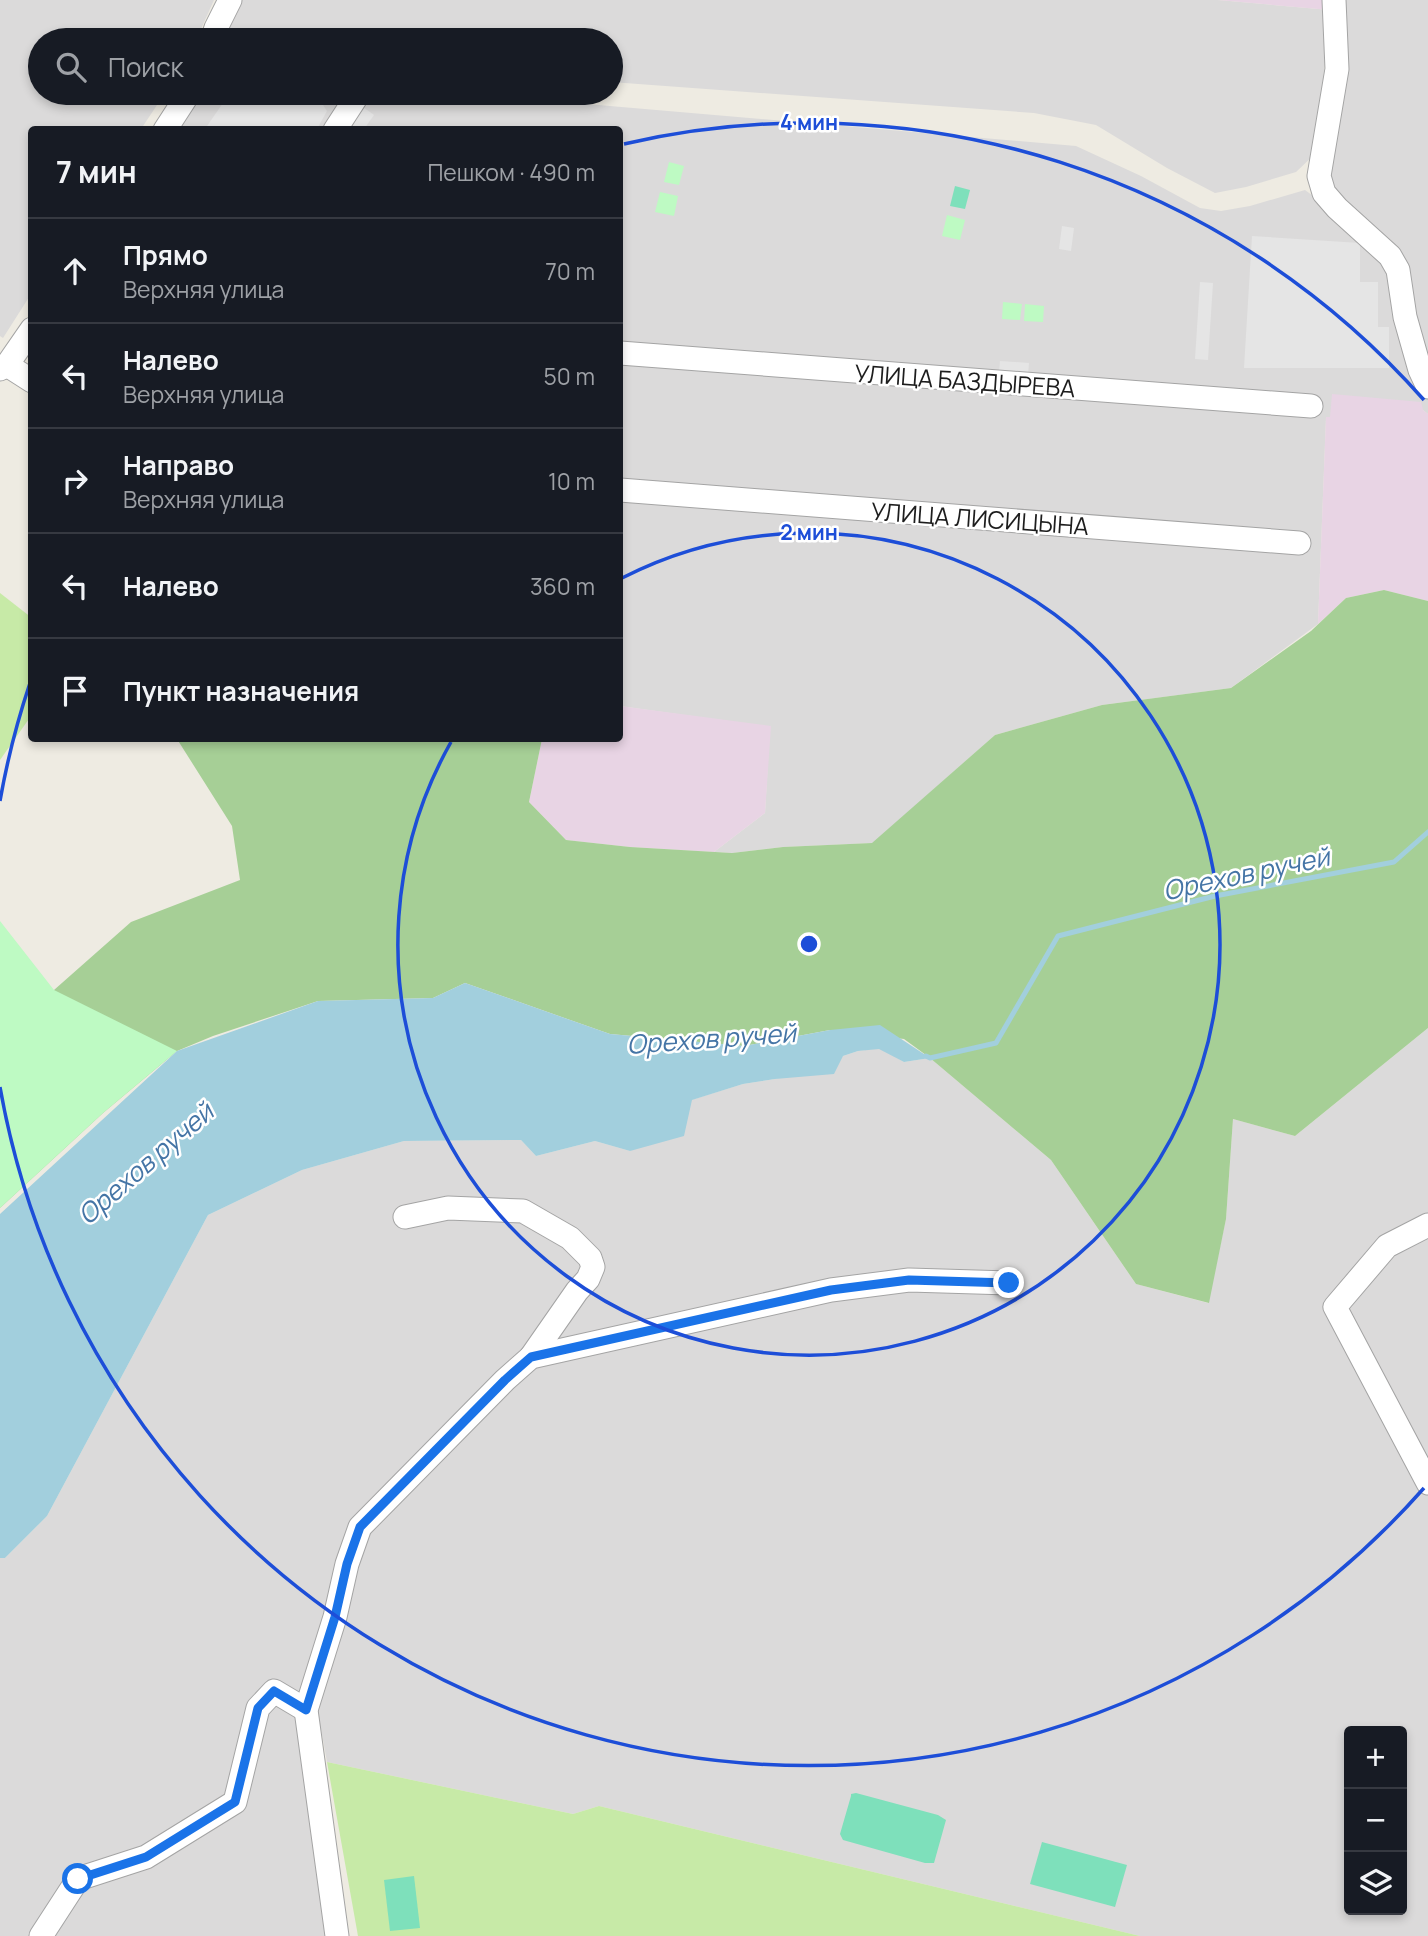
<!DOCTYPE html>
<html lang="ru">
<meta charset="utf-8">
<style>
body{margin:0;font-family:Manrope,sans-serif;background:#242831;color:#f1f3f6}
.controls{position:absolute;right:21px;bottom:21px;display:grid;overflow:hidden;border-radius:7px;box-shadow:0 4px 10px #0003}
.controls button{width:63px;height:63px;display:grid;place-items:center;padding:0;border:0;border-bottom:2px solid #363941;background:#171b24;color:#f1f3f6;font:35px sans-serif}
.stop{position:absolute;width:21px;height:21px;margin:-16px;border:5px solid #1a73e8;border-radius:50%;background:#fff}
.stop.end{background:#1a73e8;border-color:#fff;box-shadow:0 2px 7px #0008}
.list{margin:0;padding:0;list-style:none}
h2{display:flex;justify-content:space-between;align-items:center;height:91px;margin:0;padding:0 28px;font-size:30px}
h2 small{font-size:23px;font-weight:400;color:#9ea1a6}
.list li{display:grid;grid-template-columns:46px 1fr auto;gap:21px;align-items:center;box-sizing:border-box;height:105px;padding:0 28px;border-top:2px solid #363941}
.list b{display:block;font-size:26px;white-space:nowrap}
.list p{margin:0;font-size:23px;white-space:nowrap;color:#9ea1a6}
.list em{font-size:23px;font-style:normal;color:#9ea1a6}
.icon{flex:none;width:38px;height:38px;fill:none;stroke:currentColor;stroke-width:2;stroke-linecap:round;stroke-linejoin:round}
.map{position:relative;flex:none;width:1428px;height:1936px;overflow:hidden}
.search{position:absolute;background:#171b24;box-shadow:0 4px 10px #0003;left:28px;top:28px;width:595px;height:77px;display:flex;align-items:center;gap:18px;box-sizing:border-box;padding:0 24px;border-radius:38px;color:#9ea1a6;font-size:26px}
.panel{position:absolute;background:#171b24;box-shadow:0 4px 10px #0003;left:28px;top:126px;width:595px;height:616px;border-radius:7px}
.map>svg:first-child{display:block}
.residential{fill:#dbdada;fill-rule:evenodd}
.industrial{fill:#e8d4e4}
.grass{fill:#c7eaa7}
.forest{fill:#a6cf96}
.park{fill:#befac3}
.pitch{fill:#7ee0bb}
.parking{fill:#e5e5e5}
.water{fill:#a2cfdd}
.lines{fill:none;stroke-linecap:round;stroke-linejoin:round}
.stream{stroke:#a2cfdd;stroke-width:5}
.minor-casing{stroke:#a4a4a4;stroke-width:25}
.minor{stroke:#fff;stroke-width:23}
.route{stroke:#1a73e8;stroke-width:9}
.ring{fill:none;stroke:#1d4ed8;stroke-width:3.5}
.labels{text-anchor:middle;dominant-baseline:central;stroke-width:5;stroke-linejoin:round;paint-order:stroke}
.street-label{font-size:24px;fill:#1d1d1d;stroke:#fff}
.water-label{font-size:26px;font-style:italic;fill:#4575a6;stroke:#fff}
.centre{fill:#1d4ed8;stroke:#fff;stroke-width:3.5}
.ring-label{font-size:21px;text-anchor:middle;font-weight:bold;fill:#1d4ed8;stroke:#fff;stroke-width:5;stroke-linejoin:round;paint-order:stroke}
</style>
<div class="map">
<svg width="1428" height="1936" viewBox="0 0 1428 1936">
<rect width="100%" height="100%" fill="#eeebe2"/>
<!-- residential -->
<g class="residential">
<path d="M0,0H214L196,40H40V93H165L141,129L32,130L31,294L3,338L0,336Z"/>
<path d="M237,0H1218L1330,10L1316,153L1296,172L1246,187L1215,193L1167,168L1096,125L1034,113L611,82V40H223Z"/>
<path d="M1343,0H1428V414L1423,410L1326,418L1318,624L1231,688L1102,705L995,735L873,843L783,847L732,853L714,852L765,813L770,727L620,706V130H175L199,93H460L1076,146L1141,176L1200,208L1221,211L1250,206L1305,190L1316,198Z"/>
<path d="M1428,1028V1936H1140L599,1806L573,1814L327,1762L321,1729H301L330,1936H0V1558H5L47,1516L208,1215L302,1170L404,1141L521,1140L536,1156L595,1141L630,1151L691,1100L743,1084L775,1079L858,1051L880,1048L904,1062L930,1058L1051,1160L1136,1284L1208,1303L1226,1219L1233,1119L1295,1136ZM1349,1731H1402V1910H1349Z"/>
</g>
<!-- industrial -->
<g class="industrial">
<path d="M1218,0H1329L1330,10Z"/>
<path d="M1332,394L1421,402L1423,410L1428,414V601L1384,590L1346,598L1318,624L1326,417H1330Z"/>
<path d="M620,706L771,726L765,813L714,852L630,847L566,840L529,802L542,739L620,738Z"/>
</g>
<!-- grass -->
<g class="grass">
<path d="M0,593L32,618L31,716L0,760Z"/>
<path d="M327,1762L573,1814L599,1806L1140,1936H358Z"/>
</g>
<!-- forest -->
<path class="forest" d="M1384,590L1428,601V1028L1295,1136L1233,1119L1226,1219L1209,1303L1136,1284L1051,1160L930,1058L904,1039L830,1030L744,1046L610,1034L465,983L433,998L318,1001L213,1036L177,1051L103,1113L0,1208L54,990L131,922L240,880L232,826L177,739H542L529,802L566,840L630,847L732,853L783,847L872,843L995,735L1102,705L1231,688L1311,631L1346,598Z"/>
<!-- park -->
<g class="park">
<path d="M669,162L684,166L679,185L664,182Z"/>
<path d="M660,192L678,196L674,216L655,212Z"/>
<path d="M947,215L965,220L960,240L942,236Z"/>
<path d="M1003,302L1022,304L1020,320L1002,319Z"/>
<path d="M1025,304L1044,306L1043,322L1024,321Z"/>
<path d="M0,921L54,990L177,1051L103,1113L0,1208Z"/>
</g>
<!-- pitch -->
<g class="pitch">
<path d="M955,186L970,190L965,209L950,206Z"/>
<path d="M856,1793L938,1815L946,1820L934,1863H925L843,1840L840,1834L851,1796V1794Z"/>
<path d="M1042,1842L1127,1865L1115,1907L1030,1884Z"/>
<path d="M414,1876L420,1928L390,1931L384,1880Z"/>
</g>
<!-- parking -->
<g class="parking">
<path d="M244,94L310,97L319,99L327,111L317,129H205L223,103L233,96Z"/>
<path d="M363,107L374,115L364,129L348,130Z"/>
<path d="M1062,226L1074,228L1071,251L1059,249Z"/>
<path d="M1252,236L1360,243V282H1378V327H1389V368H1244Z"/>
<path d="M1200,282L1213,283L1208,360L1195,359Z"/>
<path d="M1000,361L1029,363L1028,375L999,373Z"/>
</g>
<!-- water -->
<path class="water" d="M465,983L610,1034L744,1046L830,1030L880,1025L930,1058L904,1062L879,1049L858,1051L843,1056L834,1074L775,1079L743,1084L692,1100L684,1136L630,1151L595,1141L536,1156L521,1140L404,1141L302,1170L208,1215L47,1516L5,1558H0V1214L177,1051L318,1001L433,998Z"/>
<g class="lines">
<!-- stream -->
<path class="stream" d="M926,1056L930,1058L996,1043L1058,936L1215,896L1394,862L1428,832"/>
<!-- minor casing -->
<g class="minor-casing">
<g id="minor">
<path d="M1334,0L1337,69L1319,176L1324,193L1337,208L1390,256L1398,270L1405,317L1420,370L1428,387"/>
<path d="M212,40L216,28L230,0"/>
<path d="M165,130L189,93"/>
<path d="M335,130L359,93"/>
<path d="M620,353L1311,406"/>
<path d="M7,365L32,381"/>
<path d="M0,369L7,365L32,329"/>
<path d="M620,490L1299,543"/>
<path d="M405,1217L448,1208L523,1211L570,1238L590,1258L593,1267L588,1279L577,1291L531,1357"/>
<path d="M1428,1225L1387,1246L1335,1307L1428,1483"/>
<path d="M41,1936L78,1879L146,1857L235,1802L258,1708L274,1691L306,1710"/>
<path d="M337,1936L306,1710L335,1617L347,1564L360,1527L505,1380L531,1357L831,1290L909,1280L1009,1283"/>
</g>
</g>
<!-- minor -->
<use href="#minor" class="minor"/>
</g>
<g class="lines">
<!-- route -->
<path class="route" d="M78,1879L146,1857L235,1802L258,1708L274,1691L306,1710L335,1617L347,1564L360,1527L505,1380L531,1357L831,1290L909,1280L1009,1283"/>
</g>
<!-- distance rings -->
<g class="ring">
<path d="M622 578A411 411 0 1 1 451 742"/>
<path d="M1424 1488A821 821 0 0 1 0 1087M0 801A821 821 0 0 1 30 683M624 144A821 821 0 0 1 1424 400"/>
</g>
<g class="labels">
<!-- street labels -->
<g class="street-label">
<text transform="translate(965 380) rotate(4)">УЛИЦА БАЗДЫРЕВА</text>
<text transform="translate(980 518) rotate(4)">УЛИЦА ЛИСИЦЫНА</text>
</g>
<!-- water labels -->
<g class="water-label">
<text transform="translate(1246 873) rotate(-12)">Орехов ручей</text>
<text transform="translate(711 1038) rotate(-4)">Орехов ручей</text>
<text transform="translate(145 1163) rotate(-41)">Орехов ручей</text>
</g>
</g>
<circle cx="809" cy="944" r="10" class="centre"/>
<g class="ring-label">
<text x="809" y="130">4 мин</text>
<text x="809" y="540">2 мин</text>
</g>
</svg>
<div class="controls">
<button>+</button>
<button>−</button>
<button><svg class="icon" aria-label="layers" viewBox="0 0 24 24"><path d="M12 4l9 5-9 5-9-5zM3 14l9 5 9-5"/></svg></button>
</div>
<div class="stop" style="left:78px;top:1879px"></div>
<div class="stop end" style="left:1009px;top:1283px"></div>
<div class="search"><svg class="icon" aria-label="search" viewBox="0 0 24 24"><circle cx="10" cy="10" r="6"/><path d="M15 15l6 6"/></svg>Поиск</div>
<section class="panel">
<h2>7 мин<small>Пешком · 490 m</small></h2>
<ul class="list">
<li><svg class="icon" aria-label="ahead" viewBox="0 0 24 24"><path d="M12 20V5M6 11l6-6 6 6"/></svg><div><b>Прямо</b><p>Верхняя улица</p></div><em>70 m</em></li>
<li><svg class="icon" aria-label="left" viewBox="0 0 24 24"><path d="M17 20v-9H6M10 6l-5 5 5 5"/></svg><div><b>Налево</b><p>Верхняя улица</p></div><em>50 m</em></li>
<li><svg class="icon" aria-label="right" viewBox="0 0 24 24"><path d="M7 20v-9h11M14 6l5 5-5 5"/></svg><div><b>Направо</b><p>Верхняя улица</p></div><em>10 m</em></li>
<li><svg class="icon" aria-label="left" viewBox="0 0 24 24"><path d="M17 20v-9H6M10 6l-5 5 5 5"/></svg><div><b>Налево</b></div><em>360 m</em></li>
<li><svg class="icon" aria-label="arrive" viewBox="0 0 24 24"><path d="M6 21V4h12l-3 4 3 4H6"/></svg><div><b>Пункт назначения</b></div></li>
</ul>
</section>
</div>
